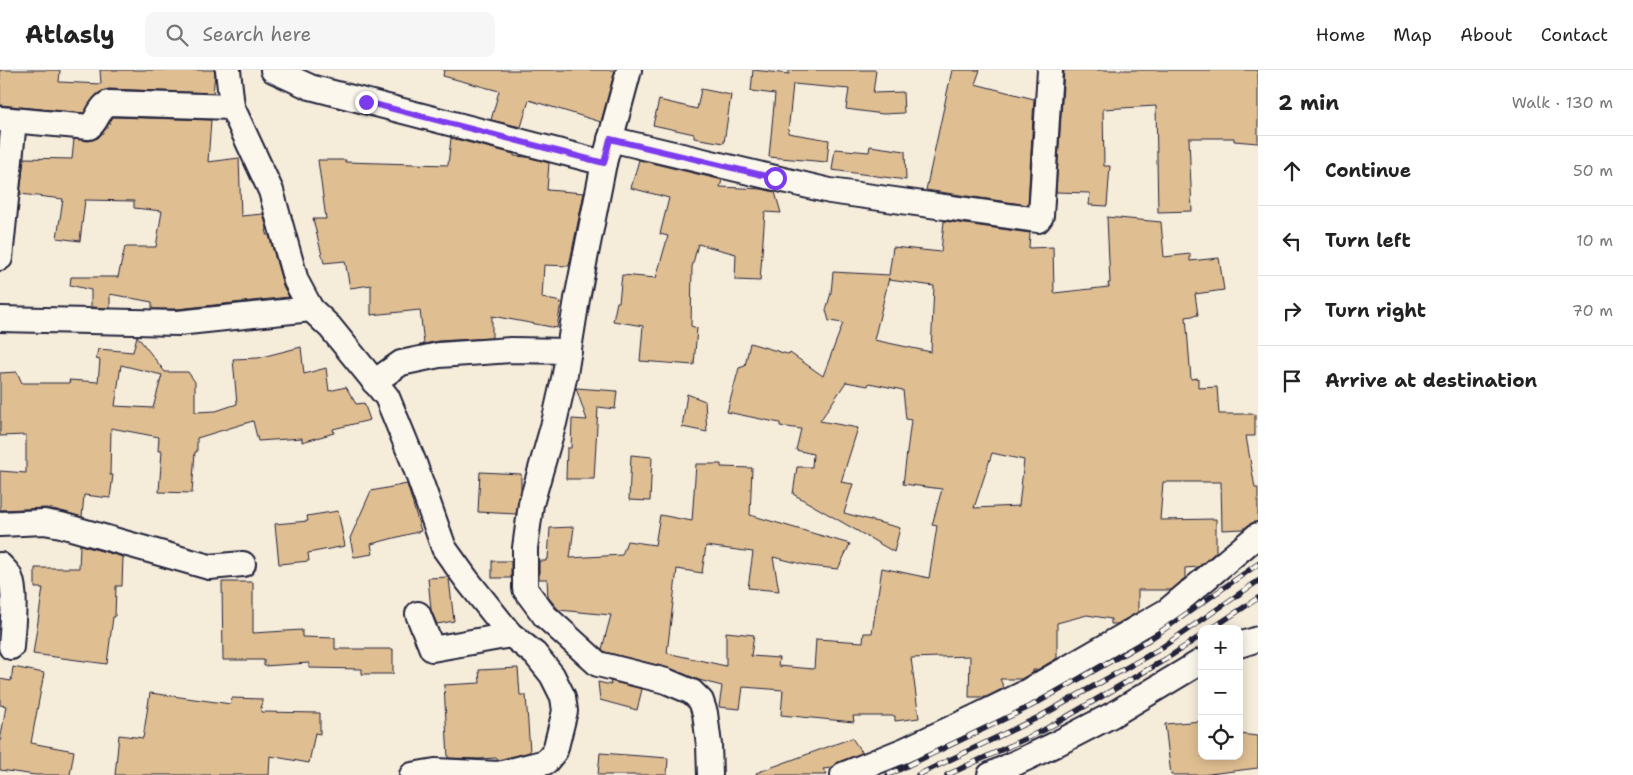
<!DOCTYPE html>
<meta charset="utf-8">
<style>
body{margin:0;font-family:"Shantell Sans",sans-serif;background:#f6f6f6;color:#222}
.controls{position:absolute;right:15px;bottom:15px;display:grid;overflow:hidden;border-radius:10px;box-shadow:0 2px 12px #0003}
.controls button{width:45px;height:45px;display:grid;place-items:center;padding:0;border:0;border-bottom:1px solid #e0e0e0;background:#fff;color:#222;font:25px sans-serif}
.stop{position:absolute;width:15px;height:15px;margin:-11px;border:4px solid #7c3aed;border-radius:50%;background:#fff}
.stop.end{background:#7c3aed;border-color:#fff;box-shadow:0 1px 5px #0008}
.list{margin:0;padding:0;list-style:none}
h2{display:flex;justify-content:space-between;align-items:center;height:65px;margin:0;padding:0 20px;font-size:21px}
h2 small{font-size:16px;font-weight:400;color:#767676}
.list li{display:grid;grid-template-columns:32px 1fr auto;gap:15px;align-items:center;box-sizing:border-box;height:70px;padding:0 20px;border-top:1px solid #e0e0e0}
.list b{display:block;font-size:19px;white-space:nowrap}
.list em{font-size:16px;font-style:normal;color:#767676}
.icon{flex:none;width:28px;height:28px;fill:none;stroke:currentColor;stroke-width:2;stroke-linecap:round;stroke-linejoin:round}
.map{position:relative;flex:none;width:1258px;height:705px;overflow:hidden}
header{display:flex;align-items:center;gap:30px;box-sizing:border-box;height:70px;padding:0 25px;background:#fff;border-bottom:1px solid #e0e0e0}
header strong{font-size:24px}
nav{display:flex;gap:28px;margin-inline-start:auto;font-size:18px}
.search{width:350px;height:45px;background:#f6f6f6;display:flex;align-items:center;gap:12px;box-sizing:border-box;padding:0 18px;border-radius:10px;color:#767676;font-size:19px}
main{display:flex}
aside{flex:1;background:#fff}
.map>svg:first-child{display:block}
.building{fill:#dfbe92;stroke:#22223b;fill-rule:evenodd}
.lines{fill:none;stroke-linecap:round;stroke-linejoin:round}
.minor-casing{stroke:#22223b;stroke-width:28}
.minor{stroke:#fbf7ec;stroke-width:24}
.rail-casing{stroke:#22223b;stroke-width:5.5}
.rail{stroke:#fbf7ec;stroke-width:4;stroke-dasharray:11;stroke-linecap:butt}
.route{stroke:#7c3aed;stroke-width:6}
</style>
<header>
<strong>Atlasly</strong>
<div class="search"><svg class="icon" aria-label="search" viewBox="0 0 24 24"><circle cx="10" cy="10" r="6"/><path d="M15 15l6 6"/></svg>Search here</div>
<nav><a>Home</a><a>Map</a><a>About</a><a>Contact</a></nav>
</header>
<main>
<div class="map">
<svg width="1258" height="705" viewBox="0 0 1258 705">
<rect width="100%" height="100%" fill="#f5ecda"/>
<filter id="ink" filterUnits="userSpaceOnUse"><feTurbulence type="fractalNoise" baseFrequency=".02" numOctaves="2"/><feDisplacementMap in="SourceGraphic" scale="10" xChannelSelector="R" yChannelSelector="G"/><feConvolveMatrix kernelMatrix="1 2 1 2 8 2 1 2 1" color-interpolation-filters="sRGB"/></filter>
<g filter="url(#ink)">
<!-- building -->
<g class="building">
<path d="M0,0H60L59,12L101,14L100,0H214L215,4L213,23L109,19L102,21L96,25L84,43L0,35Z"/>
<path d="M444,0H615L601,52L529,30L521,57L491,50L499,21L443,6Z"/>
<path d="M753,0L789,4V0H876L873,23L903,22L904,43L883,44L846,39L849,19L793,14L788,63L829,70L827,92L769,87L775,24L751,21Z"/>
<path d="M952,0H980L975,14L1034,29L1028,135L926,120Z"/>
<path d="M1064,0H1258V73L1234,71V68H1189L1192,141L1158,142L1156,36L1103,39L1104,96H1110L1107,136L1089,135L1090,123L1056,122Z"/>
<path d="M701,19L731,25L724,73L694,68V64L653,55L659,30L697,39Z"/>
<path d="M113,47L211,50L208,92L239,88L241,146L263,144L267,158L266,165H269L283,215L289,227L177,239H152V232L110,224V238L91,237V220L70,215L71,207H118L125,177H156L162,141L134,138V131L85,130L80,171L57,168L63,129L20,124L24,88L72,89L74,69L88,71L98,68L105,60Z"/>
<path d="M451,68L514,84V86L527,87L549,93L547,120L584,123L569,196L544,195L542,228L561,232L557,258L492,246V268L438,271L424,274L420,240L371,245V215L350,218L345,191L324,193L313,149H326L318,90H346L345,92L448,95Z"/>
<path d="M870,76L905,81L906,110L832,100L835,79L869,82Z"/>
<path d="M639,90L722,110L720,117L762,119L775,122L781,143L765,142L760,211L735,210L736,184L698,174L692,197L691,256L697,258L694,295L640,291L643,256L613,251L617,232H619L622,205L656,208L668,166L660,164L669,128L631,118Z"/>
<path d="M1107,147L1161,152L1164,187L1190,184V191L1219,188L1224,220L1195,224L1198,245L1186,247L1191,309L1198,308V318L1217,317L1219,344H1255V366H1246L1255,418H1258V452L1250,454L1243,459L1222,460L1221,412H1163L1160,450L1216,449V482L1198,497L1185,498V508L1171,520H1138V542L1117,554H1111V549L1087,545L1057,553V588L1037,600H1033V602L1021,609H1000L1004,618L986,627H969L970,586L911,588L919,648L895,651V646H853L854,652L781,645L783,620L743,617L740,639L719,637L722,616L699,610L669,598L605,582L602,579L611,545L559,540L548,527L547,509H539V491H546V489H548L550,458L574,457L570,488L622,485L627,471L655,475L660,445L692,451L696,394H721V397L752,398L750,445L850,474L838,499L810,496L773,487L779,521L748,518L753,482L706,476L702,503L677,499L667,583L726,596V562L754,565L751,586L779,588L778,596L814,599L816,569L863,572L864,563H872L882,498L929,508L937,456L932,455L942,419L903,414L911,350L906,349L903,320L869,313L868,316L846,312L820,351L858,358L841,412L853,414L844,443L900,458L894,482L793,424L797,397H812L813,384L796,380L801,359L780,356V353L727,342L739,298L745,296L750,273L787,284L790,283L823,306L843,253L829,251L826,240L831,223L833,202L889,205L893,177L941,182L944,151L1030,163L1029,178L1053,177L1054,223L1109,217L1108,213H1110ZM889,208V210L934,216L931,282L874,270ZM992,383L1024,390L1019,436L974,438Z"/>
<path d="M137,266L165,302H188L195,312V342L216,341L237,334L233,289L258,288L301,277L304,304L326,298L329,321L346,317L356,334L364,333L370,350L333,359L334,363L302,372V368L258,371L253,351L197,368V382H195L192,423L159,422L162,381H158L159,367L111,358L110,405H113L110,428L84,425L82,447L57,440L46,438L0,440V401L26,403V365L0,366V303L17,302L22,313H70L69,310L98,312L100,290L96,289L98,279L133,282ZM121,295L162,305L153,338L115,336Z"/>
<path d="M576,318L617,321L615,339L598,337L594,409H566L567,378H571L572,349L587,350Z"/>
<path d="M687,324L705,331L707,362L682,357Z"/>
<path d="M631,385L652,387L650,431L629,430Z"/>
<path d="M480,402L521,404V420L516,444L478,442Z"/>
<path d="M407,414L421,461L371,474L373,484L354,487L350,468L371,421Z"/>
<path d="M338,441L345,476L308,483L309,491L279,494L275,454L308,451L307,446Z"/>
<path d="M80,475L123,487L122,516H116L115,547H113L107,594L33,584L43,518H35V498H79Z"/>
<rect x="492" y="491" width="19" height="17"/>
<path d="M448,507L449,509L454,551L437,554L431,540L428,508Z"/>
<path d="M222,512H253V563L302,560V567L335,568V579H393V604H362V599L309,598V593L264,596V590H223Z"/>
<path d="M13,597L44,603L31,673L74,681L70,705H35L0,700V672L6,636L0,635V609L11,611Z"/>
<path d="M518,598L520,625H526L530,682L498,690L496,688L479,689L448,688L444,615L480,613L479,600Z"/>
<path d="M610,611L642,619L637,640L600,630L598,612L611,615Z"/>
<path d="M150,623L231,634L232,628L262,629L261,642L320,643V664L315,663L309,693L270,686L269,705H115L119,665L143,668Z"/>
<path d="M1202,651V686H1239V664L1258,666V698L1201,705H1171L1165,654Z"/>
<path d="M852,668L862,683L838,692L831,698L823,699L827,705H757L756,703Z"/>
<path d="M600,683L668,688L667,705H598Z"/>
</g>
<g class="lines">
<!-- minor casing -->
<g class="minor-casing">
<g id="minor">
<path d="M228,0L232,37L271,121L296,211L311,239L330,257L387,327L414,393L444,478L467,510L510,564L535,584L552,605L563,627L565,641L555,681L546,692L499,704L435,701L412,705"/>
<path d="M273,0L310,17L604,93"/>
<path d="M629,0L604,93L577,229L565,304L554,353L531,434L525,478V519L545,546L598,594L666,611L692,622L701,631L705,643L709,675L710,705"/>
<path d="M0,49L89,57C98,51 98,38 109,33L232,37"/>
<path d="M610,69L830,121L1038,150L1041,146L1050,0"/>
<path d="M0,188L14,51"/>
<path d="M0,249L178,253L311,239"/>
<path d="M374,312L401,293L439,285L511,280L569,281"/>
<path d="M0,454L44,452L61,455L209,497L243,494"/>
<path d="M0,495C4,499 8,502 10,507C17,523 12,559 11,577"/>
<path d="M418,544L432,579L511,565"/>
<path d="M1239,575L1258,569"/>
<path d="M843,705L905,680L976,647L1023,624L1070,597L1167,541L1258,465"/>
<path d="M990,705L1054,675L1112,645L1202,591"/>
</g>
</g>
<!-- minor -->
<use href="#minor" class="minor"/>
<!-- rail casing -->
<g class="rail-casing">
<g id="rail">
<path d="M1211,559L1258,528"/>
<path d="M888,705L1031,636L1150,569L1258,494"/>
<path d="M918,705L1039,647L1158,580L1258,511"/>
<path d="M947,705L1044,660L1166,589L1202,565"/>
</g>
</g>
<!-- rail -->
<use href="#rail" class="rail"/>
</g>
</g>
<g class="lines" filter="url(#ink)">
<!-- route -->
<path class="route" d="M366,32L604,93L610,69L775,108"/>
</g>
</svg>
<div class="controls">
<button>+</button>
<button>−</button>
<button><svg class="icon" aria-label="locate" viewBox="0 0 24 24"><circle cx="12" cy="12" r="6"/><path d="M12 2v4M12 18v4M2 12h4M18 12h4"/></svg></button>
</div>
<div class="stop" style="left:775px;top:108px"></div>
<div class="stop end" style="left:366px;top:32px"></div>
</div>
<aside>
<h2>2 min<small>Walk · 130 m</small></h2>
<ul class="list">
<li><svg class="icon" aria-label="ahead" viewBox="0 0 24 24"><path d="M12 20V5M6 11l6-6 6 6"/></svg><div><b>Continue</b></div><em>50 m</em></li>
<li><svg class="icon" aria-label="left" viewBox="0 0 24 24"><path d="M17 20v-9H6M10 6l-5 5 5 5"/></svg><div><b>Turn left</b></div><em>10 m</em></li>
<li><svg class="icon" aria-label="right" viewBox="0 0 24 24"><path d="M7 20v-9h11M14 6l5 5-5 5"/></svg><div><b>Turn right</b></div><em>70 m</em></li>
<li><svg class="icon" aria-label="arrive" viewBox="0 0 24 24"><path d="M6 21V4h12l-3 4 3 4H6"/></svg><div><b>Arrive at destination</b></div></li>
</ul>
</aside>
</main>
